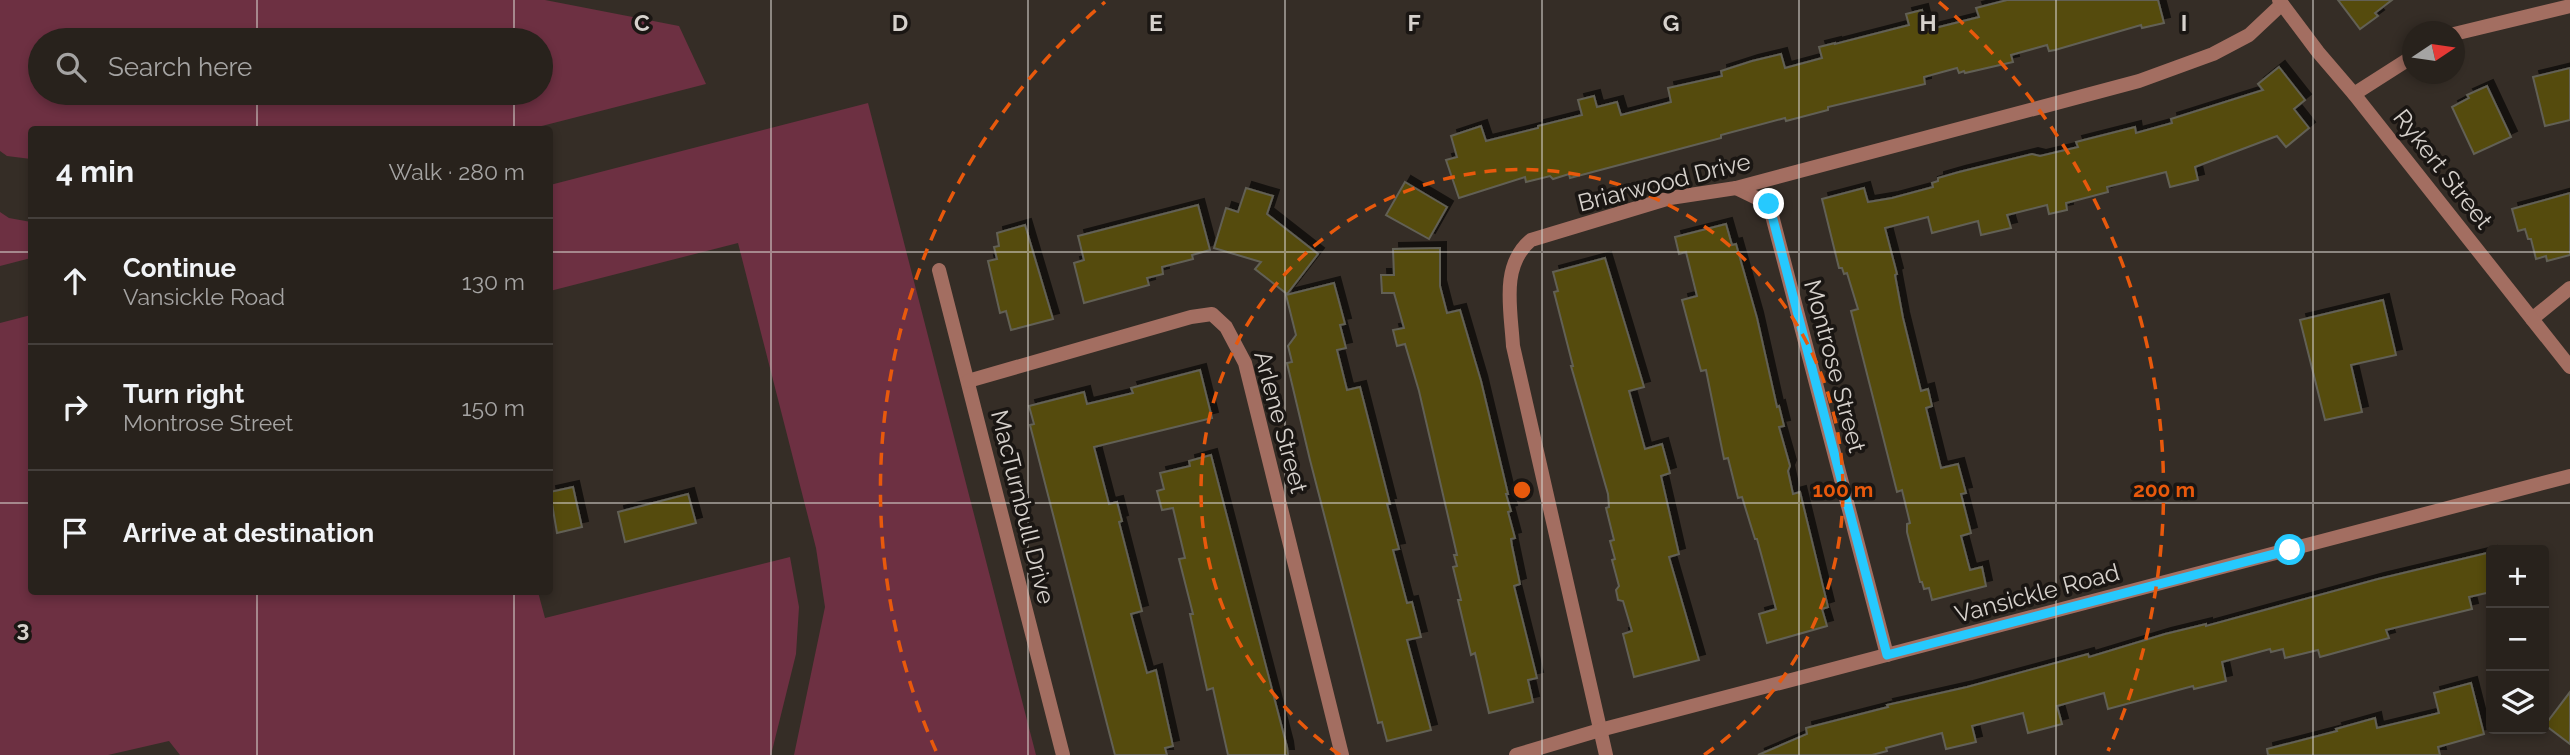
<!DOCTYPE html>
<meta charset="utf-8">
<style>
body{margin:0;font-family:Raleway,sans-serif;background:#302a25;color:#f1f3f6}
.controls{position:absolute;right:21px;bottom:21px;display:grid;overflow:hidden;border-radius:7px;box-shadow:0 4px 10px #0003}
.controls button{width:63px;height:63px;display:grid;place-items:center;padding:0;border:0;border-bottom:2px solid #443f3b;background:#28221c;color:#f1f3f6;font:35px sans-serif}
.compass{position:absolute;left:2402px;top:21px;width:63px;height:63px;border-radius:50%;background:#28221c;box-shadow:0 4px 10px #0003;rotate:77deg}
.stop{position:absolute;width:21px;height:21px;margin:-16px;border:5px solid #26c9fe;border-radius:50%;background:#fff}
.stop.end{background:#26c9fe;border-color:#fff;box-shadow:0 2px 7px #0008}
.list{margin:0;padding:0;list-style:none}
h2{display:flex;justify-content:space-between;align-items:center;height:91px;margin:0;padding:0 28px;font-size:30px}
h2 small{font-size:23px;font-weight:400;color:#a5a4a3}
.list li{display:grid;grid-template-columns:46px 1fr auto;gap:21px;align-items:center;box-sizing:border-box;height:126px;padding:0 28px;border-top:2px solid #443f3b}
.list b{display:block;font-size:26px;white-space:nowrap}
.list p{margin:0;font-size:23px;white-space:nowrap;color:#a5a4a3}
.list em{font-size:23px;font-style:normal;color:#a5a4a3}
.icon{flex:none;width:38px;height:38px;fill:none;stroke:currentColor;stroke-width:2;stroke-linecap:round;stroke-linejoin:round}
.map{position:relative;flex:none;width:2570px;height:755px;overflow:hidden}
.search{position:absolute;background:#28221c;box-shadow:0 4px 10px #0003;left:28px;top:28px;width:525px;height:77px;display:flex;align-items:center;gap:18px;box-sizing:border-box;padding:0 24px;border-radius:38px;color:#a5a4a3;font-size:26px}
.panel{position:absolute;background:#28221c;box-shadow:0 4px 10px #0003;left:28px;top:126px;width:525px;height:469px;border-radius:7px}
.map>svg:first-child{display:block}
.green{fill:#6d3042;fill-rule:evenodd}
.building{fill:#554b0d;stroke:#626055;stroke-width:2;filter:url(#shadow)}
.lines{fill:none;stroke-linecap:round;stroke-linejoin:round}
.minor{stroke:#a36e61;stroke-width:14}
.tertiary{stroke:#a36e61;stroke-width:14}
.route{stroke:#26c9fe;stroke-width:9}
.grid{fill:none;stroke:#d6d1cc;stroke-width:2;stroke-opacity:0.55}
.ring{fill:none;stroke:#e8590c;stroke-width:3.5;stroke-dasharray:12 9}
.labels{text-anchor:middle;dominant-baseline:central;stroke-width:7;stroke-linejoin:round;paint-order:stroke}
.street-label{font-size:24px;fill:#d6d1cc;stroke:#1a1613}
.grid-label{font-size:23px;text-anchor:middle;font-weight:bold;fill:#d6d1cc;stroke:#1a1613;stroke-width:7;stroke-linejoin:round;paint-order:stroke}
.centre{fill:#e8590c;stroke:#1a1613;stroke-width:3.5}
.ring-label{font-size:21px;text-anchor:middle;font-weight:bold;fill:#e8590c;stroke:#1a1613;stroke-width:7;stroke-linejoin:round;paint-order:stroke}
</style>
<div class="map">
<svg width="2570" height="755" viewBox="0 0 2570 755">
<defs>
<filter id="shadow"><feDropShadow dx="6" dy="-6" stdDeviation="0" flood-color="#0009"/></filter>
</defs>
<rect width="100%" height="100%" fill="#352d26"/>
<!-- green -->
<g class="green">
<path d="M0,0H545L679,26L706,84L530,129L32,130L31,159L7,156L0,151ZM541,40V93H40V40Z"/>
<path d="M868,103L1036,755H794L825,607L816,548L738,243L550,291V185Z"/>
<path d="M0,212L9,218L31,222V258L0,266Z"/>
<path d="M31,315L32,592H538L545,618L790,557L799,607L796,654L771,755H180L169,741L108,755H0V323Z"/>
</g>
<!-- building -->
<g class="building">
<path d="M2007,0H2158L2164,23L2142,28L2141,25L2055,50L2049,51L2047,45L2011,55L2013,62L1965,73L1964,71L1959,73L1957,68L1924,77L1925,84L1828,107V110L1786,121L1785,118L1721,135V138L1570,178L1569,174L1553,179L1550,176L1526,182L1525,177L1459,198L1446,160L1457,157L1451,136L1481,126L1486,141L1538,128V126L1582,115L1578,100L1594,96L1597,107L1617,102L1621,115L1671,102L1668,88L1722,76L1721,71L1752,61L1781,54L1785,68L1822,58L1819,47L1835,43V44L1909,25L1906,14L1922,10L1927,30L1979,17L1976,8Z"/>
<path d="M2338,0H2392L2375,13L2378,16L2360,29Z"/>
<path d="M2279,67L2305,100L2294,109L2309,128L2286,147L2277,136L2195,167L2198,180L2170,187L2166,172L2107,187L2108,192L2066,203L2067,210L2049,214L2047,205L2007,215L2011,228L1981,235L1978,221L1932,233L1928,217L1885,228L1897,274L1895,275L1903,318L1921,391L1928,389L1932,406L1926,408L1941,468L1958,464L1966,493L1961,494L1971,533L1961,536L1970,570L1982,567L1986,586L1932,600L1929,588L1924,589L1922,582H1920L1907,532V524L1910,523L1902,490L1897,492L1851,311L1858,309L1847,273L1844,274L1842,268H1839L1822,199L1864,188L1868,202L1892,198L1933,187L1932,183L1938,181V178L1959,172L2032,154L2040,156L2078,147L2076,142L2135,127L2136,133L2172,123L2171,119L2263,90L2258,84Z"/>
<path d="M2570,68V120L2545,126L2533,77Z"/>
<path d="M2487,86L2511,137L2474,154L2452,107L2469,98L2467,95Z"/>
<path d="M1405,182L1447,207L1429,239L1386,215Z"/>
<path d="M1246,188L1273,196L1267,214L1318,254L1287,294L1255,269L1261,262L1214,248L1226,208L1238,212Z"/>
<path d="M2570,193V255L2547,261L2546,256L2536,259L2531,239H2528L2525,229L2518,231L2512,209Z"/>
<path d="M1198,205L1210,250L1192,255L1193,259L1162,267L1163,274L1147,278L1149,285L1084,303L1074,263L1084,260L1078,236Z"/>
<path d="M1726,224L1732,245L1736,244L1757,318L1777,407L1779,406L1784,426L1779,427L1790,466L1788,471L1793,494L1800,492L1828,607L1822,609L1827,626L1767,643L1759,614L1776,609L1757,539H1755L1742,497L1738,498L1728,458L1724,459L1706,370L1701,371L1682,300L1697,296L1686,252L1679,254L1675,237Z"/>
<path d="M1025,225L1053,319L1011,330L1006,311L1000,313L988,261L997,259L994,247L999,246L997,233Z"/>
<path d="M1440,248V286L1447,313L1460,310L1481,381L1508,494H1506L1511,511L1508,512L1515,538L1511,539L1512,546L1520,584L1514,586L1537,678L1528,680L1533,702L1489,713L1475,653L1471,655L1458,600H1461L1453,567L1457,566L1454,555H1457L1419,391L1405,344L1397,346L1393,330L1404,328L1394,293H1382L1381,275H1394L1393,249Z"/>
<path d="M1605,258L1644,387L1629,391L1645,449L1662,444L1670,473L1661,476L1679,554L1669,557L1699,660L1634,677L1623,634L1632,631L1623,601L1618,600L1616,590L1619,586L1612,560L1615,559L1610,541L1614,540L1606,508L1609,507L1608,494L1571,366H1573L1554,292L1558,291L1553,272Z"/>
<path d="M1334,283L1345,324L1340,325L1346,348L1337,350L1347,390L1360,387L1390,504H1387L1399,549L1393,550L1407,603L1412,602L1421,637L1407,640L1431,730L1387,741L1382,722L1378,723L1310,460L1287,363L1292,362L1288,346L1296,335L1286,295Z"/>
<path d="M2383,300L2396,355L2351,365L2362,412L2325,420L2300,320Z"/>
<path d="M1200,370L1212,418L1094,447L1109,504L1117,502L1122,521L1119,522L1142,611L1131,614L1147,673L1156,670L1173,746L1165,748L1167,755H1115L1030,425L1034,424L1029,406L1084,392L1087,404L1133,393L1131,388Z"/>
<path d="M1211,455L1287,747L1288,755H1228L1213,688L1207,690L1190,614H1193L1179,559L1185,558L1173,508L1162,510L1157,491L1164,489L1160,473L1190,466L1189,461Z"/>
<path d="M573,487L582,527L557,533L550,492Z"/>
<path d="M688,494L696,523L625,542L618,512Z"/>
<path d="M2491,552V592L2469,597L2472,609L2386,630L2389,638L2320,657L2318,650L2285,658L2283,649L2271,652L2270,649L2222,662L2226,681L2194,689L2193,686L2108,709L2104,693L2057,706L2062,724L2028,733L2023,713L1972,726L1976,742L1946,749L1942,733L1886,748L1887,751L1872,755H1758L1807,734L1806,728L1888,707L1887,705L1967,687L2088,654L2089,657L2165,634L2206,624V626L2378,579Z"/>
<path d="M2471,683L2484,734L2438,747L2440,755H2268L2267,749L2337,731L2336,729L2375,718L2377,728L2439,713L2434,693Z"/>
<path d="M2570,692V744L2545,725Z"/>
</g>
<g class="lines">
<!-- minor -->
<g class="minor">
<path d="M2454,34L2570,6"/>
<path d="M2354,94L2412,57"/>
<path d="M1736,188L1769,204L1887,655"/>
<path d="M939,270L1063,755"/>
<path d="M2532,319L2570,288"/>
<path d="M968,381L1191,317L1212,314L1226,327L1245,363L1342,755"/>
<path d="M1606,755L1513,346C1511,310 1500,266 1531,240L1670,198L1736,188L2139,81L2213,54L2249,35L2282,4"/>
</g>
<!-- tertiary -->
<g class="tertiary">
<path d="M2279,0L2318,52L2354,94L2570,367"/>
<path d="M1516,755L1600,730L2570,476"/>
</g>
</g>
<g class="lines">
<!-- route -->
<path class="route" d="M1769,204L1887,655L2290,550"/>
</g>
<!-- grid -->
<path class="grid" d="M257,0V40M514,0V40M771,0V755M1028,0V755M1285,0V755M1542,0V755M1799,0V755M2056,0V755M2313,0V755M257,93V130M514,93V130M0,252H32M550,252H2570M0,503H32M550,503H2570M257,592V755M514,592V755"/>
<!-- distance rings -->
<g class="ring">
<path d="M1340 755A321 321 0 1 1 1704 755"/>
<path d="M936 751A642 642 0 0 1 1105 2M1939 2A642 642 0 0 1 2108 751"/>
</g>
<g class="labels">
<!-- street labels -->
<g class="street-label">
<text transform="translate(2443 169) rotate(52)">Rykert Street</text>
<text transform="translate(1664 182) rotate(-14)">Briarwood Drive</text>
<text transform="translate(1835 366) rotate(75)">Montrose Street</text>
<text transform="translate(1281 422) rotate(75)">Arlene Street</text>
<text transform="translate(1023 507) rotate(76)">MacTurnbull Drive</text>
<text transform="translate(2037 593) rotate(-15)">Vansickle Road</text>
</g>
</g>
<g class="grid-label">
<text x="642" y="31">C</text>
<text x="900" y="31">D</text>
<text x="1156" y="31">E</text>
<text x="1414" y="31">F</text>
<text x="1671" y="31">G</text>
<text x="1928" y="31">H</text>
<text x="2184" y="31">I</text>
<text x="23" y="637">3</text>
</g>
<circle cx="1522" cy="490" r="10" class="centre"/>
<g class="ring-label">
<text x="1843" y="497">100 m</text>
<text x="2164" y="497">200 m</text>
</g>
</svg>
<div class="controls">
<button>+</button>
<button>−</button>
<button><svg class="icon" aria-label="layers" viewBox="0 0 24 24"><path d="M12 4l9 5-9 5-9-5zM3 14l9 5 9-5"/></svg></button>
</div>
<svg class="compass" viewBox="-18 -18 36 36"><path d="M0-13l5 13h-10z" fill="#e53935"/><path d="M0 13l5-13h-10z" fill="#a5a4a3"/></svg>
<div class="stop" style="left:2290px;top:550px"></div>
<div class="stop end" style="left:1769px;top:204px"></div>
<div class="search"><svg class="icon" aria-label="search" viewBox="0 0 24 24"><circle cx="10" cy="10" r="6"/><path d="M15 15l6 6"/></svg>Search here</div>
<section class="panel">
<h2>4 min<small>Walk · 280 m</small></h2>
<ul class="list">
<li><svg class="icon" aria-label="ahead" viewBox="0 0 24 24"><path d="M12 20V5M6 11l6-6 6 6"/></svg><div><b>Continue</b><p>Vansickle Road</p></div><em>130 m</em></li>
<li><svg class="icon" aria-label="right" viewBox="0 0 24 24"><path d="M7 20v-9h11M14 6l5 5-5 5"/></svg><div><b>Turn right</b><p>Montrose Street</p></div><em>150 m</em></li>
<li><svg class="icon" aria-label="arrive" viewBox="0 0 24 24"><path d="M6 21V4h12l-3 4 3 4H6"/></svg><div><b>Arrive at destination</b></div></li>
</ul>
</section>
</div>
